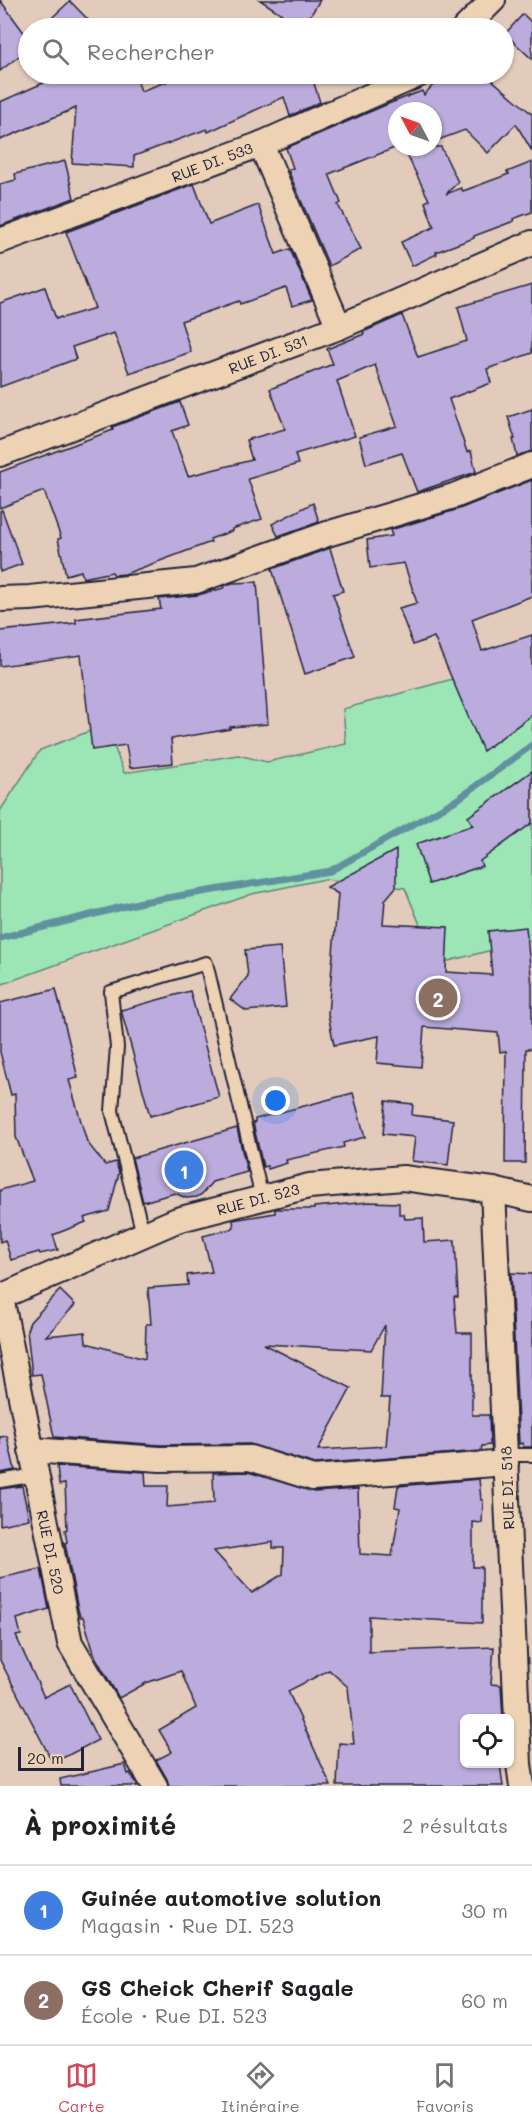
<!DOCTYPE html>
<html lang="fr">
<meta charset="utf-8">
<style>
body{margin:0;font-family:Mali,sans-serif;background:#f6f6f6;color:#202124}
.controls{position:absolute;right:18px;bottom:18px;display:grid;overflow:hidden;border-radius:9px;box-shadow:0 2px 4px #0004}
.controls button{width:54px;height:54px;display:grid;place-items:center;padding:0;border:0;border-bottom:2px solid #e0e0e0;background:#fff;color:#202124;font:30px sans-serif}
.compass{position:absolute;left:388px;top:102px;width:54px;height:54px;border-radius:50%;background:#fff;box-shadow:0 2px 4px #0004;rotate:311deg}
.scale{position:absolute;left:18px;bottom:15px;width:66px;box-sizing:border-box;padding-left:6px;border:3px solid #22223b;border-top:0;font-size:16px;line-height:21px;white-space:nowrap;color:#22223b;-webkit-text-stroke:4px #edd3b4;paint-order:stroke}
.you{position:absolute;left:276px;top:1101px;width:21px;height:21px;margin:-15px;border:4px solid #fff;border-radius:50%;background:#1a73e8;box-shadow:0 0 0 9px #1a73e833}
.badge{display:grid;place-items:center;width:39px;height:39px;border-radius:50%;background:#d1495b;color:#fff;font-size:20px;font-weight:700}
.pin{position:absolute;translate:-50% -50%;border:3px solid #fff;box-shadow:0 2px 6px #0006}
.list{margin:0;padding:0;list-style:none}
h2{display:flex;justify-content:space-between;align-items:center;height:78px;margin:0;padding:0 24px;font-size:26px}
h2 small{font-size:20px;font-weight:400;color:#757577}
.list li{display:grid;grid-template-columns:39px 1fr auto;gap:18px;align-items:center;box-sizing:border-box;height:90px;padding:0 24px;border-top:2px solid #e0e0e0}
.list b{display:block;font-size:22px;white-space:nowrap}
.list p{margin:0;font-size:20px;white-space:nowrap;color:#757577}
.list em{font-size:20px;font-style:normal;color:#757577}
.icon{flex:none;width:33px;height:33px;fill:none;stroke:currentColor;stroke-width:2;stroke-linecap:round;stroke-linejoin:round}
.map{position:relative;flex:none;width:532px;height:1786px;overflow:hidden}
.search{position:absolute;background:#fff;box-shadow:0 2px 4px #0004;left:18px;right:18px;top:18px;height:66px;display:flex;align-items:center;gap:15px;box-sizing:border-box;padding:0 21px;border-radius:33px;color:#757577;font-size:22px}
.sheet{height:258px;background:#fff}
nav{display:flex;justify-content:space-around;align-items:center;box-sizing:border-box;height:84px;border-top:2px solid #e0e0e0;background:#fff;font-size:16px;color:#757577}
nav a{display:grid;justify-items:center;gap:3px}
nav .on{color:#d1495b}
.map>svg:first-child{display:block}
.green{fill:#9ce6b5;stroke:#5f8478;stroke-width:1.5}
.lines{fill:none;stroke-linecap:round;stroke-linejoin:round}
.stream{stroke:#60919f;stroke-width:7}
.building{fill:#bbacdd;stroke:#22223b;stroke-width:1.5;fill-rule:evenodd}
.lane-casing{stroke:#22223b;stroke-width:16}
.street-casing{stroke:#22223b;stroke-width:28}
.lane{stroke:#edd3b4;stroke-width:12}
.street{stroke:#edd3b4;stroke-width:24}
.labels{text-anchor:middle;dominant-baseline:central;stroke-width:6;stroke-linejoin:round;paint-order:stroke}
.street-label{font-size:15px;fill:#22223b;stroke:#edd3b4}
</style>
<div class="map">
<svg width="532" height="1786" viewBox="0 0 532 1786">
<rect width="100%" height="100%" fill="#e3cbbc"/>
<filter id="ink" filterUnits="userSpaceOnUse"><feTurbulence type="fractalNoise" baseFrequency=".0167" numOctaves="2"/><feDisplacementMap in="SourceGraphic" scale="12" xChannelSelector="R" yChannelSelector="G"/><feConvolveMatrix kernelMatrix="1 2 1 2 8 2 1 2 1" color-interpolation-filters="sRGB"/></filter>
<g filter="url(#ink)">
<!-- green -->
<path class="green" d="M460,677L532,678V940L436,964L405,888L325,879L252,894L0,985V811L40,750L106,725L124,773L238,755L267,762L346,744L343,709Z"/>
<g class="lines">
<!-- stream -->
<path class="stream" d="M0,938L142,902L330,871L458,799L532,745"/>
</g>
<!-- building -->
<g class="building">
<path d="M0,0L28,38V49L0,71Z"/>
<path d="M260,0H320L303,28Z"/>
<path d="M70,1L96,28H41Z"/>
<path d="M523,14L532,23V59L505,34Z"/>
<path d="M48,74H135L141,91L187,74H311L320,102L290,116L284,97L208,132L207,129L134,156V167L72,163L76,108L0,140V102L50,80Z"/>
<path d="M443,74H485L532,114V151L516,124L488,153L465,130L433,142V111H397V147L329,174L341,203L338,205L361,249L329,266L288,170L293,168L286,148L388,104L422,91L424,95Z"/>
<path d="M403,147H441L458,182L446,194L461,188L463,191L509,174L507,172L532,162V212L513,219L514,221L474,236V238L436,252L437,254L412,266L401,242L434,227L425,202L429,200Z"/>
<path d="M65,161L74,198L0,226V184L16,180L15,174Z"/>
<path d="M194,184L209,224L258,205L276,254L290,249L312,300L292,306L286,288L240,304L239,301L181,321L191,352L129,373L114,333L72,347L76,359L0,387V303L45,287L56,319L61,317L62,318L95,308L66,232Z"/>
<path d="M532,285V353L487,369L491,383L449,399L467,452L471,451L476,472L417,492L402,453L366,464L359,437L397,426L375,365L337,381L355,436L295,454L298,464L248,479L262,519L232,529V531L210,539L211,542L125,574L114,575L112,572L83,578L81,571L66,575L58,539L61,538L44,491L0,508V472L113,430L112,427L180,402L188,425L172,431L188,476L252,460L246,440L285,429L270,389L333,364L327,349L364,334L363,332L402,315L418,357L467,341L458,307Z"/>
<path d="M532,409V451L517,456L513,439H515L508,417Z"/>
<path d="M532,480V596L472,619L482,651L532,635V715L483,751L434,637L413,645L399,608L417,603L404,563L370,568L367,540L392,536L390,530L459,509Z"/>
<path d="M313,503L319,522L278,536L272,524Z"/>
<path d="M2,510L22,564L0,572V511Z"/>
<path d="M330,548L343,591L333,594L355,657L305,674L272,569Z"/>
<path d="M257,582L268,724L230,727V729L171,739L173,763L130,768L126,745L92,750L81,655L0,666V631L76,623V619L161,609L159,599L198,595L224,588V586L232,583Z"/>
<path d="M532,771V823L480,861L482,866L429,884L416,844L473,825L468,817Z"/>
<path d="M396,850V887L385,900L383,924L448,927L446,972L492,975L488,931L526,927L532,985V1049H526L525,1163H505L506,1051L500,1052L498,1033L424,1027L421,1067L377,1063L379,1036L334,1045L328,1014L338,894L327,887Z"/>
<path d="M280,947L286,1007L246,1011L230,999L248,976L245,950Z"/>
<path d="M56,989L78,1078L69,1080L87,1142L105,1165L116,1162L119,1173L109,1211L84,1218L86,1222L53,1235L58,1250L40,1254L39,1252L11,1260L5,1240L0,1242V1190L33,1181L16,1137L15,1094L11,1095L0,1052V1003Z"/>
<path d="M190,991L219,1097L150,1116L121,1010Z"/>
<path d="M353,1093L365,1137L343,1143L344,1147L286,1160L287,1163L268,1169L267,1166L263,1167L253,1123L255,1122V1119Z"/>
<path d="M386,1101L413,1104L412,1115L453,1120L448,1165L412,1161L415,1137L383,1134Z"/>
<path d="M237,1128L247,1172L212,1182L202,1194L197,1197L186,1198L175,1193L143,1202L132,1158Z"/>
<path d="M369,1202L399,1203V1214H404L405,1219L423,1218L424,1242L455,1240L458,1297H454L457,1333H472V1415H489L490,1445L482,1446L481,1451L315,1464L250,1444L160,1445L54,1437L41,1374L32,1375L27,1330L30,1322L60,1290L75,1305L46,1336L85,1332L86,1343L145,1359L146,1324H151L148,1288L188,1285L187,1275L212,1272L203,1236L234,1228L233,1220L275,1213V1209H314V1207ZM385,1325L381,1398H390L386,1446L318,1450L351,1388L264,1344L371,1350Z"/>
<path d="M511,1273L532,1274V1447H523L522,1443L519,1444Z"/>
<path d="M7,1436L15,1470L0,1473V1437Z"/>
<path d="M57,1466L145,1472L146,1486H168L167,1507L214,1503L213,1473L248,1472L314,1492L358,1489L360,1554L392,1556L400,1508L395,1507L398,1486L479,1479L481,1500H483L482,1523L473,1522V1567H482V1623L369,1616V1652L494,1647L491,1684L501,1685L503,1719H465V1768L500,1764L503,1786H337L339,1743L354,1744L348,1687L329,1670L288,1691L331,1786H169L167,1779L156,1760L172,1752L159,1730L196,1708L181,1671L146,1683L119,1698L95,1656L83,1617H80L77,1605L65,1543L67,1542L65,1530L67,1529L65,1484L59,1485ZM273,1542V1548H284L283,1574L252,1593L214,1551Z"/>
<path d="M22,1486L29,1519L0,1525V1489Z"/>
<path d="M41,1569L49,1609L17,1619L21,1635L16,1636L44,1697L70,1684L98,1740L53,1763L0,1660V1578Z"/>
<path d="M125,1764L128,1774L130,1773L138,1786H61L60,1779Z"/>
</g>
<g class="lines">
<!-- lane casing -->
<g class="lane-casing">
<g id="lane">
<path d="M143,1234L112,1111L117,1047L111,992L206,963L262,1198"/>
<path d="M506,1455H532"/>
<path d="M0,1481L36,1475"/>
</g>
</g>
<!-- street casing -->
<g class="street-casing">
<g id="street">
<path d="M465,28L493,0"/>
<path d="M261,144L339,327"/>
<path d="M0,241L261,144L420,74"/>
<path d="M0,454L339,327L532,243"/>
<path d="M0,599L30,598L196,581L327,534L454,496L532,465"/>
<path d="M493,1190L519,1764L522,1786"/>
<path d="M0,1297L177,1220L309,1186L403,1178L493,1190L532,1199"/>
<path d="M1,1297L70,1643L155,1786"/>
<path d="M31,1450L160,1459L250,1458L313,1478L506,1463"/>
</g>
</g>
<!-- lane -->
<use href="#lane" class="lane"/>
<!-- street -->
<use href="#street" class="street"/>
</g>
</g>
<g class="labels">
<!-- street labels -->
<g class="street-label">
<text transform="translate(212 162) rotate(-21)">RUE DI. 533</text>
<text transform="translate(268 354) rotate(-21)">RUE DI. 531</text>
<text transform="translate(258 1199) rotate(-15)">RUE DI. 523</text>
<text transform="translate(507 1488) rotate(-92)">RUE DI. 518</text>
<text transform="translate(51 1552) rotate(78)">RUE DI. 520</text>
</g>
</g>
</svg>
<div class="controls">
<button><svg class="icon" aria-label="locate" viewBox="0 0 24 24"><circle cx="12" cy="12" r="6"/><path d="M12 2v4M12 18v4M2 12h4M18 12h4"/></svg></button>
</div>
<svg class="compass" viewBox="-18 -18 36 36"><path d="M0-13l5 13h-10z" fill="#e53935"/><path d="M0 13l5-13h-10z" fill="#757577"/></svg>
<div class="scale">20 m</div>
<div class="you"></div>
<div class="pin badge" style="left:184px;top:1170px;background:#3f7fe0">1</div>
<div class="pin badge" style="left:438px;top:998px;background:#8d6e63">2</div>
<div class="search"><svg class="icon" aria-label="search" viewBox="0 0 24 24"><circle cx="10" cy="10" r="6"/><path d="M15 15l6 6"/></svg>Rechercher</div>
</div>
<section class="sheet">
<h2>À proximité<small>2 résultats</small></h2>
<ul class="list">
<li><span class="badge" style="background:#3f7fe0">1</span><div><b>Guinée automotive solution</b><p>Magasin · Rue DI. 523</p></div><em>30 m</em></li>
<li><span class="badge" style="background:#8d6e63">2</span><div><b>GS Cheick Cherif Sagale</b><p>École · Rue DI. 523</p></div><em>60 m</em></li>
</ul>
</section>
<nav>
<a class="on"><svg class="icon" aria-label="map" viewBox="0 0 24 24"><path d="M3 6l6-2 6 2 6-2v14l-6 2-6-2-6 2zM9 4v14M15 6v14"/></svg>Carte</a>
<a><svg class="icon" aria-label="directions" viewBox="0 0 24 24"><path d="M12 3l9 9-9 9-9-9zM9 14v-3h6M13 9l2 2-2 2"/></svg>Itinéraire</a>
<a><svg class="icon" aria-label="saved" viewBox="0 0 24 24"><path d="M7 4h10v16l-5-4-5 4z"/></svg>Favoris</a>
</nav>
